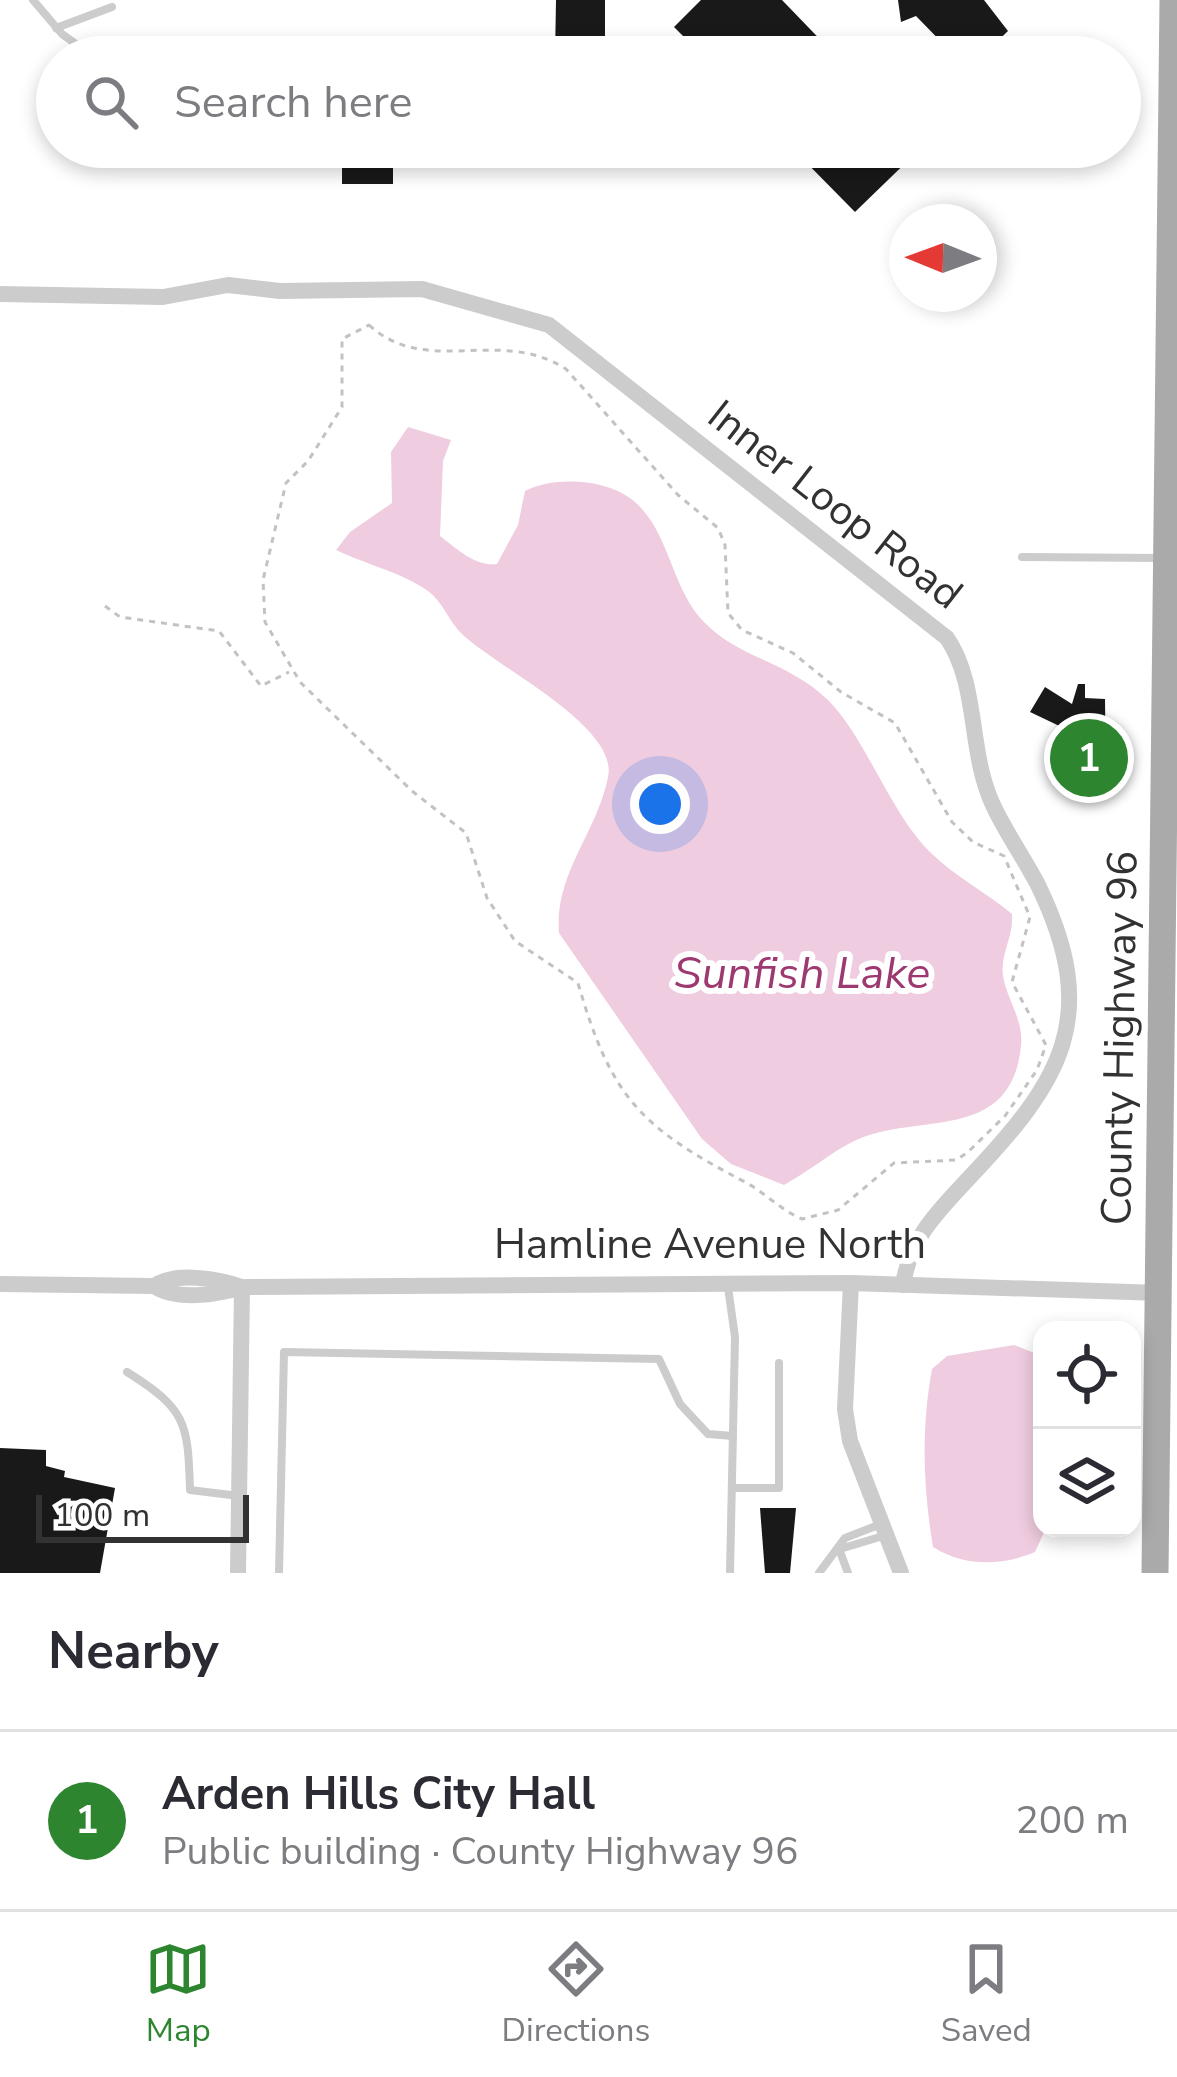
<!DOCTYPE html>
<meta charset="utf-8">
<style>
body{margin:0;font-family:"Nunito Sans",sans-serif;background:#f2f2f3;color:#2b2b33}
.controls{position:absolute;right:36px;bottom:36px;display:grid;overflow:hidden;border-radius:24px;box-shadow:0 6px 18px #0003}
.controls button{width:108px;height:108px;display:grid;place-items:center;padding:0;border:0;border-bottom:3px solid #e1e1e2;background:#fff;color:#2b2b33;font:60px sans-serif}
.compass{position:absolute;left:889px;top:204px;width:108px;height:108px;border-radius:50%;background:#fff;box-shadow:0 6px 18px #0003;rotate:271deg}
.scale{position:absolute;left:36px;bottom:30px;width:213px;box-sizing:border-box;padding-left:12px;border:6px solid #323232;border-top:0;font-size:33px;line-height:42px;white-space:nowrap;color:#323232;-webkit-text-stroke:9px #fff;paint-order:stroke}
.you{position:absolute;left:660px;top:804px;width:42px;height:42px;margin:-30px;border:9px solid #fff;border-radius:50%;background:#1a73e8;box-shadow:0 0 0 18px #1a73e833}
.badge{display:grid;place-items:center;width:78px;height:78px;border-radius:50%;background:#2d852f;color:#fff;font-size:39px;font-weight:700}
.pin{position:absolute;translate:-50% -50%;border:6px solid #fff;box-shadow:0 3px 12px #0006}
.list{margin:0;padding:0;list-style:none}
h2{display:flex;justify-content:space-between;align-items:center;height:156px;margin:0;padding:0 48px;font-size:51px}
h2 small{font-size:39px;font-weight:400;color:#7c7c81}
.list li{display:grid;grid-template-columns:78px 1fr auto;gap:36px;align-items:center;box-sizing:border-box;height:180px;padding:0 48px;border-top:3px solid #e1e1e2}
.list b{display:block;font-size:45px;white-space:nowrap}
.list p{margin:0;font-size:39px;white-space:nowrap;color:#7c7c81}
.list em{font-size:39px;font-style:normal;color:#7c7c81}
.icon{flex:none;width:66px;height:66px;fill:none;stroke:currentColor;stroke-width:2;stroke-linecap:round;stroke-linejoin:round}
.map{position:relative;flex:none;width:1177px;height:1573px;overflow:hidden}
.search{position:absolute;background:#fff;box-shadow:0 6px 18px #0003;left:36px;right:36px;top:36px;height:132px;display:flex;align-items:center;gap:30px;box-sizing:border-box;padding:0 42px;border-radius:66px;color:#7c7c81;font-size:45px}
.sheet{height:336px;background:#fff}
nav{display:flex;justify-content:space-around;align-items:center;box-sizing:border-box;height:168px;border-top:3px solid #e1e1e2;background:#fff;font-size:33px;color:#7c7c81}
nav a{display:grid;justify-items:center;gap:6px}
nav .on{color:#2d852f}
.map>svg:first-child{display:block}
.water{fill:#f0cce0}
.building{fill:#191919}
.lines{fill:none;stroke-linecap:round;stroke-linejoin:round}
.path{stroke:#c2c2c2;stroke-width:3;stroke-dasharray:6 6;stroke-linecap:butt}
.lane{stroke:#ccc;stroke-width:8}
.street{stroke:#ccc;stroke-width:16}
.primary{stroke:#aaa;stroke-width:27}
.labels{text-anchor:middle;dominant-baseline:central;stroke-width:12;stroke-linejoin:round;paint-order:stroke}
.street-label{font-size:42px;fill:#323232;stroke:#fff}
.water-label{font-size:45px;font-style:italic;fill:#9d3870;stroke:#fff}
</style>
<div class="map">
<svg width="1177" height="1573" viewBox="0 0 1177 1573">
<rect width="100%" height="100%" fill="#fff"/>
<!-- water -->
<g class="water">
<path d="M408,427L451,440L443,461L440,536C457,549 476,567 497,564L518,525L525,491C554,476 604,479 630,498C670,527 670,589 705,623C740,659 788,661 828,700C866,738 890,813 931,853C954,876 987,893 1012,914C1014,937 1000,953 1003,976C1007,1000 1024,1020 1021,1046C1011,1145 915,1111 854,1141C830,1153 808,1172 784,1185L731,1164L702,1139L559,933C554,874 597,833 608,777C619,726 496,667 462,634C449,622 443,602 428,591C403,573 365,564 336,550L350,532L392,503L391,452Z"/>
<path d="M1014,1345L1042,1356L1046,1528L1035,1552C1002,1566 964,1567 933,1547C923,1487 921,1429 932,1369L947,1356Z"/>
</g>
<!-- building -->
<g class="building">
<path d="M556,0H605V57H555Z"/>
<path d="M701,0H782L837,57H704L674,27Z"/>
<path d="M898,0H984L1008,31L981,57H956L916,16L901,22Z"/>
<rect x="342" y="147" width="51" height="37"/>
<path d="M554,147H604L603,156H554Z"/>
<path d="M791,147H922L855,212Z"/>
<path d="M1078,684H1085V698L1105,699L1106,785H1094V800L1072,799V732L1030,712L1045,687L1072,704Z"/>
<path d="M0,1448L46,1450V1466L65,1471L64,1477L115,1488L100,1573H0Z"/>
<path d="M760,1508H796L790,1573H765Z"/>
</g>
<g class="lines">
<!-- path -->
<g class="path">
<path d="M369,325C427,378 499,326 566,369L678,495L718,528L725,545L728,613L742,630L793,653L841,692L895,723L952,822L973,842L1004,856L1030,917L1012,982L1046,1045L1037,1070L1005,1116L967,1153L956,1160L894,1163L838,1210L802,1219C781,1210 766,1194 747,1183C641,1128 611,1098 578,983L515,941L487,898L466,833L412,791L300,682L265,622L263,580L286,483L308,461L342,407V339Z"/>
<path d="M105,606L120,617L219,631L261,686L289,672"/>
</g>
<!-- lane -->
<g class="lane">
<path d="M33,0L62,34L94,57"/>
<path d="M56,28L112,7"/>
<path d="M1022,557L1164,558"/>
<path d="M728,1287L735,1337L730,1573"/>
<path d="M127,1372C186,1409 188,1422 190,1490L239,1496"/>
<path d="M733,1488H779V1363"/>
<path d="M839,1549L848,1573"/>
<path d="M840,1549L883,1536"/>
<path d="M279,1573L284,1352L659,1359L680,1404L708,1434L733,1436"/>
<path d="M819,1573L845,1538L881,1524"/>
</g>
<!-- street -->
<g class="street">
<path d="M0,294L163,297L228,285L280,291L422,289L549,325L947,638C979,685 968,752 993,805C1006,833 1024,858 1038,885C1102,1017 1062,1080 969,1178C938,1211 910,1238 903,1285"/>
<path d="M851,1283L845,1409L850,1441L901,1573"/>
<path d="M0,1284L154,1286C176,1301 217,1295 242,1287L238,1573"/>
<path d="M154,1286C176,1271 218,1279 242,1287L851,1283L1160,1293"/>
</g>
<!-- primary -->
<path class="primary" d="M1155,1573L1173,0"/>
</g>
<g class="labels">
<!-- street labels -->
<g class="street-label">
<text transform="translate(835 505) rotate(38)">Inner Loop Road</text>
<text transform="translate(1120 1038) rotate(-89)">County Highway 96</text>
<text x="710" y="1244">Hamline Avenue North</text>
</g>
<!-- water labels -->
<g class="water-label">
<text x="802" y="973">Sunfish Lake</text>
</g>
</g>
</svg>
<div class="controls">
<button><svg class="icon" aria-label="locate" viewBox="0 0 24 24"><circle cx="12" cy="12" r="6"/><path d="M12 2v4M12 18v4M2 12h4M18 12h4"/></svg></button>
<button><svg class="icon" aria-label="layers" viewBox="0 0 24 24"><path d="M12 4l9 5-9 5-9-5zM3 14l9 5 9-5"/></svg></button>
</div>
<svg class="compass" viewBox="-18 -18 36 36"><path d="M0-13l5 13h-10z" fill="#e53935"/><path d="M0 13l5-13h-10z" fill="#7c7c81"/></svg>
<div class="scale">100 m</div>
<div class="you"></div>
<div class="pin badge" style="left:1089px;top:758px">1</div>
<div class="search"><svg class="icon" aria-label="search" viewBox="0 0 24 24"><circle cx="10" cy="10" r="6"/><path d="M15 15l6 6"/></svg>Search here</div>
</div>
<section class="sheet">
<h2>Nearby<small></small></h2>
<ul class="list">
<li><span class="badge">1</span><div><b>Arden Hills City Hall</b><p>Public building · County Highway 96</p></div><em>200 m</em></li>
</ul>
</section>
<nav>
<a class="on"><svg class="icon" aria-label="map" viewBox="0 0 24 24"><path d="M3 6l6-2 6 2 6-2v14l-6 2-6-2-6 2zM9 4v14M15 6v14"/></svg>Map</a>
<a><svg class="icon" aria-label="directions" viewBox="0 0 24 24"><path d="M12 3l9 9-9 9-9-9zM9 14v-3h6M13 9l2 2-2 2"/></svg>Directions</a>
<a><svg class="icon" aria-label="saved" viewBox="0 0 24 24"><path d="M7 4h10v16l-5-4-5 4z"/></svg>Saved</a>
</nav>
